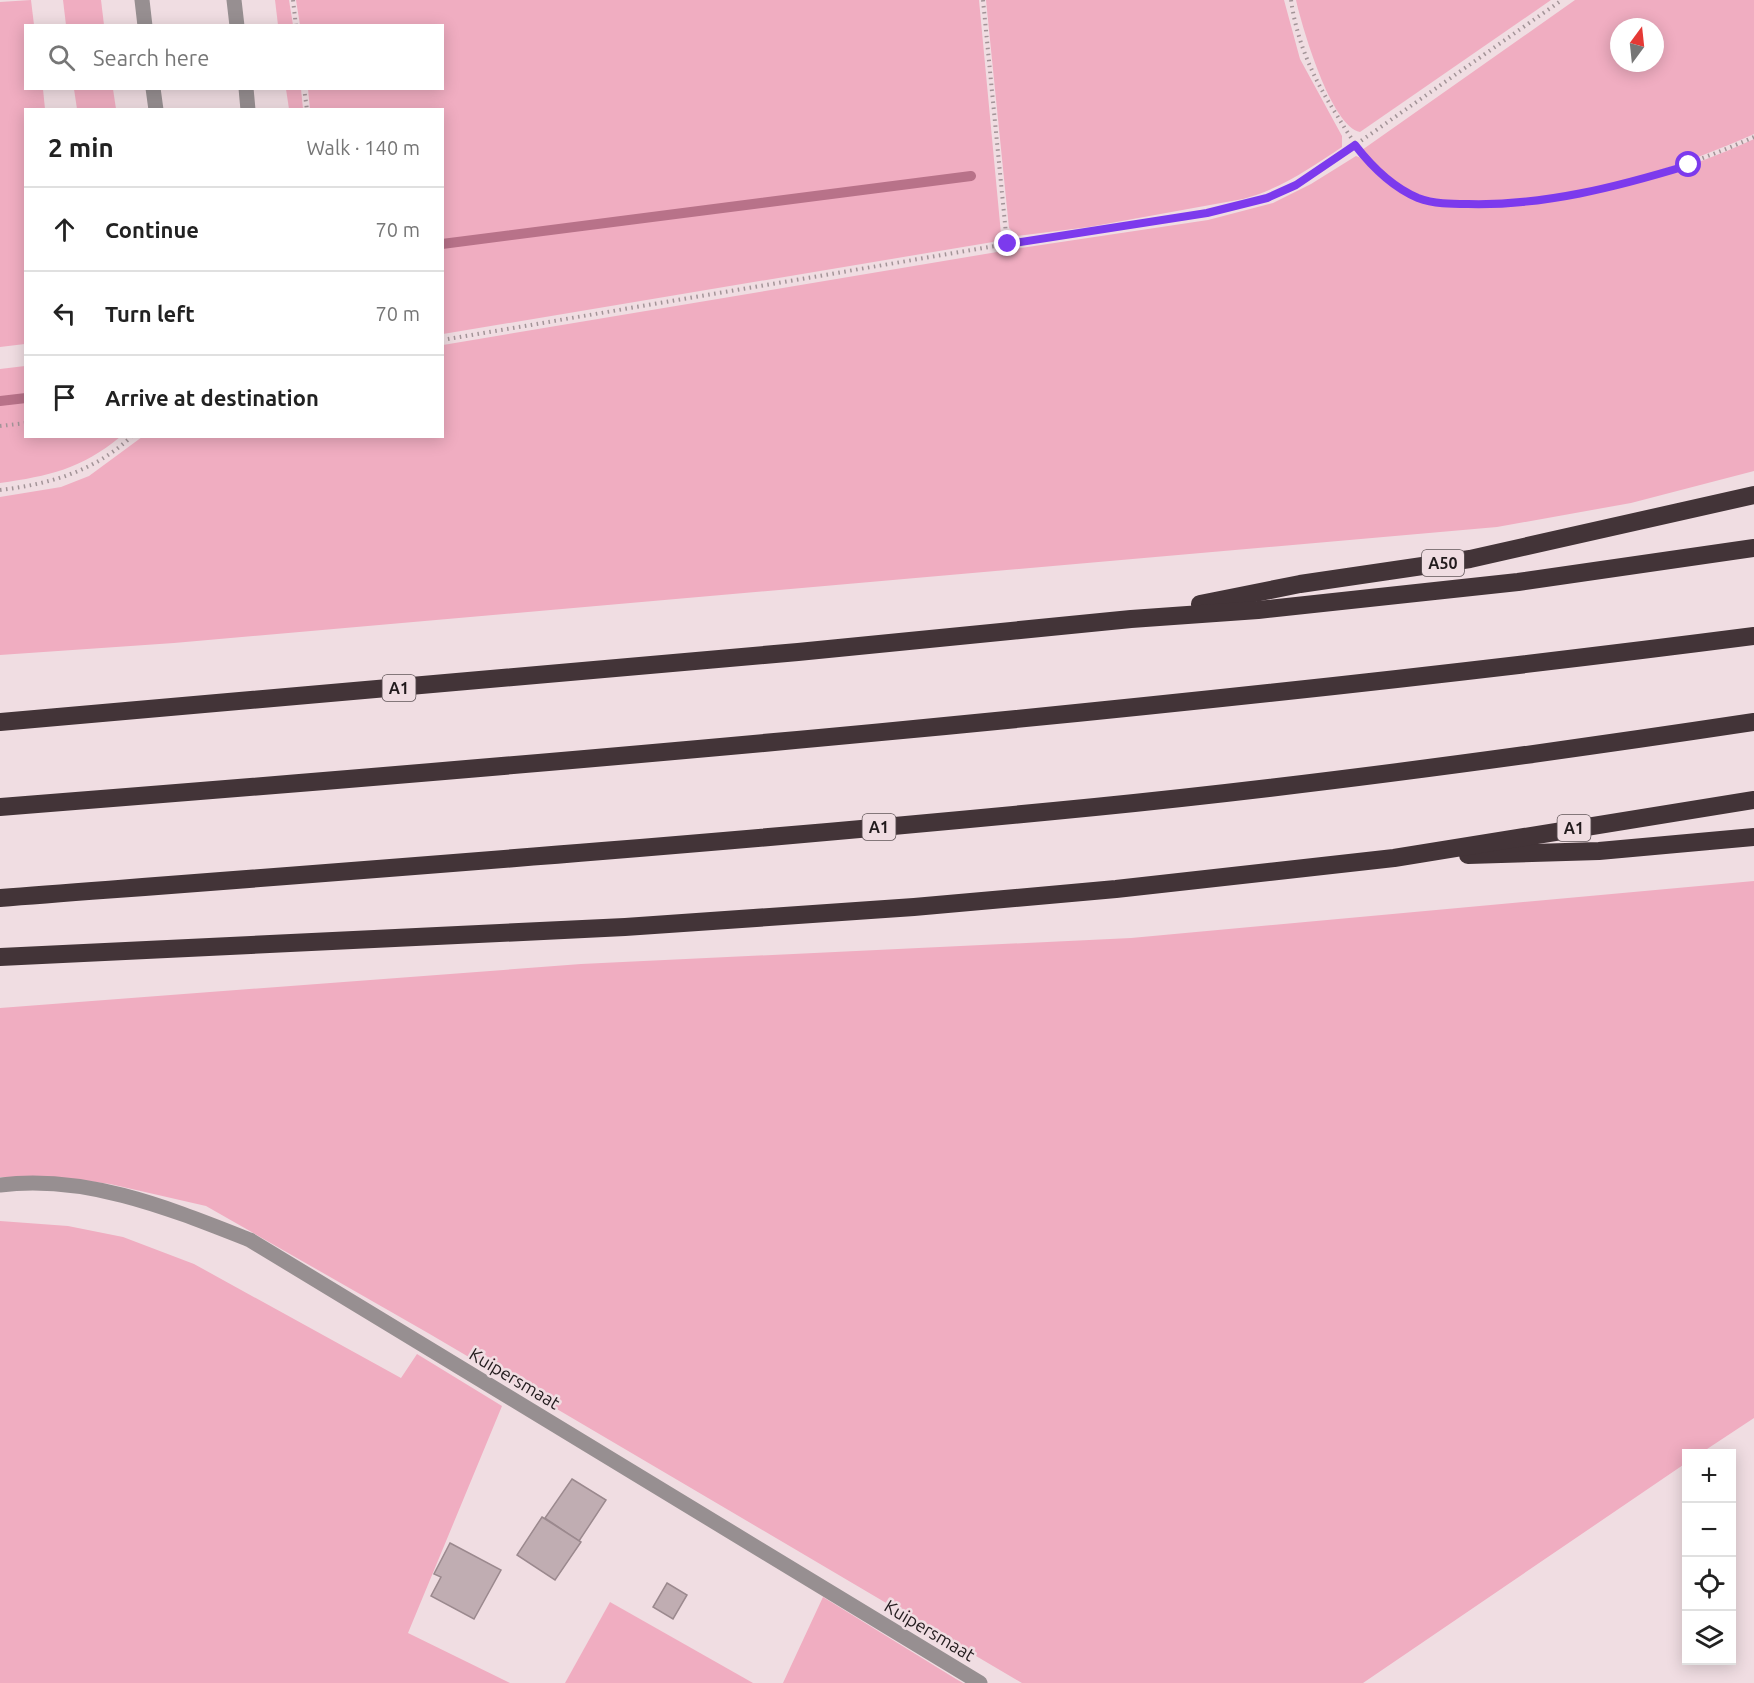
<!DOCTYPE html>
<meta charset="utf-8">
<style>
body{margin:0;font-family:Ubuntu,sans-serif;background:#f2f2f2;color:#222}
.controls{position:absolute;right:18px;bottom:18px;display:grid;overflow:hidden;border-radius:0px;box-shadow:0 3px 15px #0003}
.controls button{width:54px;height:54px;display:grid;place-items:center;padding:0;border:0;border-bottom:2px solid #e0e0e0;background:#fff;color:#222;font:30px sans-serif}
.compass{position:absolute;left:1610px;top:18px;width:54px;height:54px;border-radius:50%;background:#fff;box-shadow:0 3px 15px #0003;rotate:15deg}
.stop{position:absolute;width:18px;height:18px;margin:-14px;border:4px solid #7c3aed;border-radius:50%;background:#fff}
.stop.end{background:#7c3aed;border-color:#fff;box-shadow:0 2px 6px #0008}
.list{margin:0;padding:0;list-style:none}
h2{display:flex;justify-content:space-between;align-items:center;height:78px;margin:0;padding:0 24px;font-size:26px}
h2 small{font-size:20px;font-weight:400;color:#767676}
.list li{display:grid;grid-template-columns:39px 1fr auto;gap:18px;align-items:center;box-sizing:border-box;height:84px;padding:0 24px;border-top:2px solid #e0e0e0}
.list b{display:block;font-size:22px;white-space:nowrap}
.list em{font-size:20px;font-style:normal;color:#767676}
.icon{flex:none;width:33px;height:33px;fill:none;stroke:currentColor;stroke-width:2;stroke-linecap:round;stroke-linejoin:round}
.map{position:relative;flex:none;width:1754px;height:1683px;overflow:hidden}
.search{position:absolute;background:#fff;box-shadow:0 3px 15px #0003;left:24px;top:24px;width:420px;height:66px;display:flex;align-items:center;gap:15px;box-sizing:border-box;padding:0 21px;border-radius:0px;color:#767676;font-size:22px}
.panel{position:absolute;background:#fff;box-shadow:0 3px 15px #0003;left:24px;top:108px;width:420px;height:330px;border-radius:0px}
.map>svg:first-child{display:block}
.green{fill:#f0adc1;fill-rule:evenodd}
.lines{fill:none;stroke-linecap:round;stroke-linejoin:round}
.stream{stroke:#b87289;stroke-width:10}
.building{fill:#c0adb2;stroke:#9b898e;stroke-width:1.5}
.path{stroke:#a39498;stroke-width:4;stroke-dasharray:1.5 4.5;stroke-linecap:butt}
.minor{stroke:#978f91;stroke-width:15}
.highway{stroke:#433438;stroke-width:18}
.route{stroke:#7c3aed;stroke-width:8}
.labels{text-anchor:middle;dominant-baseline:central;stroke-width:5;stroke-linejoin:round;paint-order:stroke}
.shield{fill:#f0dde2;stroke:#605558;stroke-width:1.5}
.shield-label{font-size:16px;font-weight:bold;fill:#221b1d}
.street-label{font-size:18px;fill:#221b1d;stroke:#f0dde2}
</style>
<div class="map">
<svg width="1754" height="1683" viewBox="0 0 1754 1683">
<rect width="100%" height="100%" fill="#f0dde2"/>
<!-- green -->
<g class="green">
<path d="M31,0L34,25L26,26V88L43,89L45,109L26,110L25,344L0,347V2Z"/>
<path d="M63,0H101L104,25H66Z"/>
<path d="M275,0H289L293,25H278Z"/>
<path d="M296,0H979L1001,234L993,242L443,334L442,110L310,109L308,89L442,88V26L300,25Z"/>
<path d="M986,0H1284L1300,59L1342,136V147C1310,168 1281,189 1243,199L1089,227L1017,236L1009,228Z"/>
<path d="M1296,0H1551L1360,132C1331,127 1302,27 1296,0Z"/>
<path d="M1575,0H1754V134C1666,173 1569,203 1472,201C1458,200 1441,202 1427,198C1401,189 1379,172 1362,150ZM1619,27H1655V63H1619Z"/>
<path d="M74,89H113L116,109H77Z"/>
<path d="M286,89H301L303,109H289Z"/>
<path d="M1754,139V471L1631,503L1497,527L174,643L0,655V497L61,487L89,476L142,437L442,436L443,345L1015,249L1208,220L1273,203L1311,184L1356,156C1365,159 1369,167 1376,174C1388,185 1403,195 1418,200C1444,209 1473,207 1500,206C1589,201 1673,176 1754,139Z"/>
<path d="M25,366L26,436L120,437C81,469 49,476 0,483V369Z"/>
<path d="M1754,881V1418L1701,1453L1686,1454V1463L1363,1683H1022L428,1333L206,1206L110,1184L66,1178L0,1177V1008L581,964L1131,938Z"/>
<path d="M0,1221L68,1226L123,1237L194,1264L401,1378L417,1354L502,1406L408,1633L510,1683H0Z"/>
<path d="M823,1597L956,1679L963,1683H783Z"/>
<path d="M610,1602L753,1683H565Z"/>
</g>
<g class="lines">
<!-- stream -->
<g class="stream">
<path d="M442,244L971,176"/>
<path d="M0,401L26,398"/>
</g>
</g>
<!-- building -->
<g class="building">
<path d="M572,1479L606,1500L579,1541L545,1518Z"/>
<path d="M542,1517L581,1542L555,1580L517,1555Z"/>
<path d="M450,1543L501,1570L474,1619L431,1596L441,1577L434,1574Z"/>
<path d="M667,1583L687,1595L673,1619L653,1607Z"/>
</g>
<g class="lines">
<!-- path -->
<g class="path">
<path d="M293,0L296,26"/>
<path d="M983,0L1007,244"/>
<path d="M1291,0C1297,43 1314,80 1338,117C1358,150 1381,185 1420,198C1447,208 1481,205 1510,203C1596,195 1675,172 1754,137"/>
<path d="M304,88L307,110"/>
<path d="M442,340L1007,244L1207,213L1267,198L1296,185L1355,145L1562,0"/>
<path d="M0,426L26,423"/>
<path d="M0,490C49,484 94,472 132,436"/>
</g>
<!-- minor -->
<g class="minor">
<path d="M142,0L145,26"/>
<path d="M234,0L237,26"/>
<path d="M153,88L156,110"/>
<path d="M246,88L248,110"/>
<path d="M0,1185C87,1174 171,1209 250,1240L980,1683"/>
</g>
<!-- highway -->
<g class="highway">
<path d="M1200,604L1300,584L1470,559L1754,495"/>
<path d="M0,722L798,652L1131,619L1258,610L1518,582L1754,548"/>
<path d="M0,807C586,761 1171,711 1754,636"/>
<path d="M1468,855L1599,851L1754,837"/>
<path d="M0,898C365,870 730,843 1095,807C1315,785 1535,755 1754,722"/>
<path d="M0,957L625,927L914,907L1116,889L1394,858L1754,800"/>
</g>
</g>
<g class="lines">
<!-- route -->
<path class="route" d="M1008,244L1207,213L1267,198L1296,185L1355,145C1372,167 1392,187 1418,198C1434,204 1451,204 1468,204C1543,206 1617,187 1689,165"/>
</g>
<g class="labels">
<!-- shield labels -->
<g class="shield">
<rect x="1422" y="550" width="42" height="26" rx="4.5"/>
<rect x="382.5" y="675" width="33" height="26" rx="4.5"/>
<rect x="862.5" y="814" width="33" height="26" rx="4.5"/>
<rect x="1557.5" y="815" width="33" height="26" rx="4.5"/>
</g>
<g class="shield-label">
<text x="1443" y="563">A50</text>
<text x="399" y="688">A1</text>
<text x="879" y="827">A1</text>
<text x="1574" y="828">A1</text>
</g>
<!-- street labels -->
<g class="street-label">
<text transform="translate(515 1378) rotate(31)">Kuipersmaat</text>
<text transform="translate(930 1630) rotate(31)">Kuipersmaat</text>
</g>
</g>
</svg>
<div class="controls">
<button>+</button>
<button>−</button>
<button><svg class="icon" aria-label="locate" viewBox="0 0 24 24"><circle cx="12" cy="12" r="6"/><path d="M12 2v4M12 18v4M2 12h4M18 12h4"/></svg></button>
<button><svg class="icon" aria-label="layers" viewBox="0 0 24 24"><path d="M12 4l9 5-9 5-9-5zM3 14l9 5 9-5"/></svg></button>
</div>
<svg class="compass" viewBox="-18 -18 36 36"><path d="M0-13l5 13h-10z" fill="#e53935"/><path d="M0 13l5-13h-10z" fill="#767676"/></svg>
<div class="stop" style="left:1689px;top:165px"></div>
<div class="stop end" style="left:1008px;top:244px"></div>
<div class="search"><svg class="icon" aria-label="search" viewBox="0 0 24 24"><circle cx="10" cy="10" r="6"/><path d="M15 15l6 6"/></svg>Search here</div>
<section class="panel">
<h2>2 min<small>Walk · 140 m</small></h2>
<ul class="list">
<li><svg class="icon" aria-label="ahead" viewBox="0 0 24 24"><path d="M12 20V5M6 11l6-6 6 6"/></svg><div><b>Continue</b></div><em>70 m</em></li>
<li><svg class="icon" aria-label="left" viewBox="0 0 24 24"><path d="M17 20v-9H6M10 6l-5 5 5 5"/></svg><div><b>Turn left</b></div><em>70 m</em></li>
<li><svg class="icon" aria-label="arrive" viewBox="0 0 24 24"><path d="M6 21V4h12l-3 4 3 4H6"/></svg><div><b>Arrive at destination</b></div></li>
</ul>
</section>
</div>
